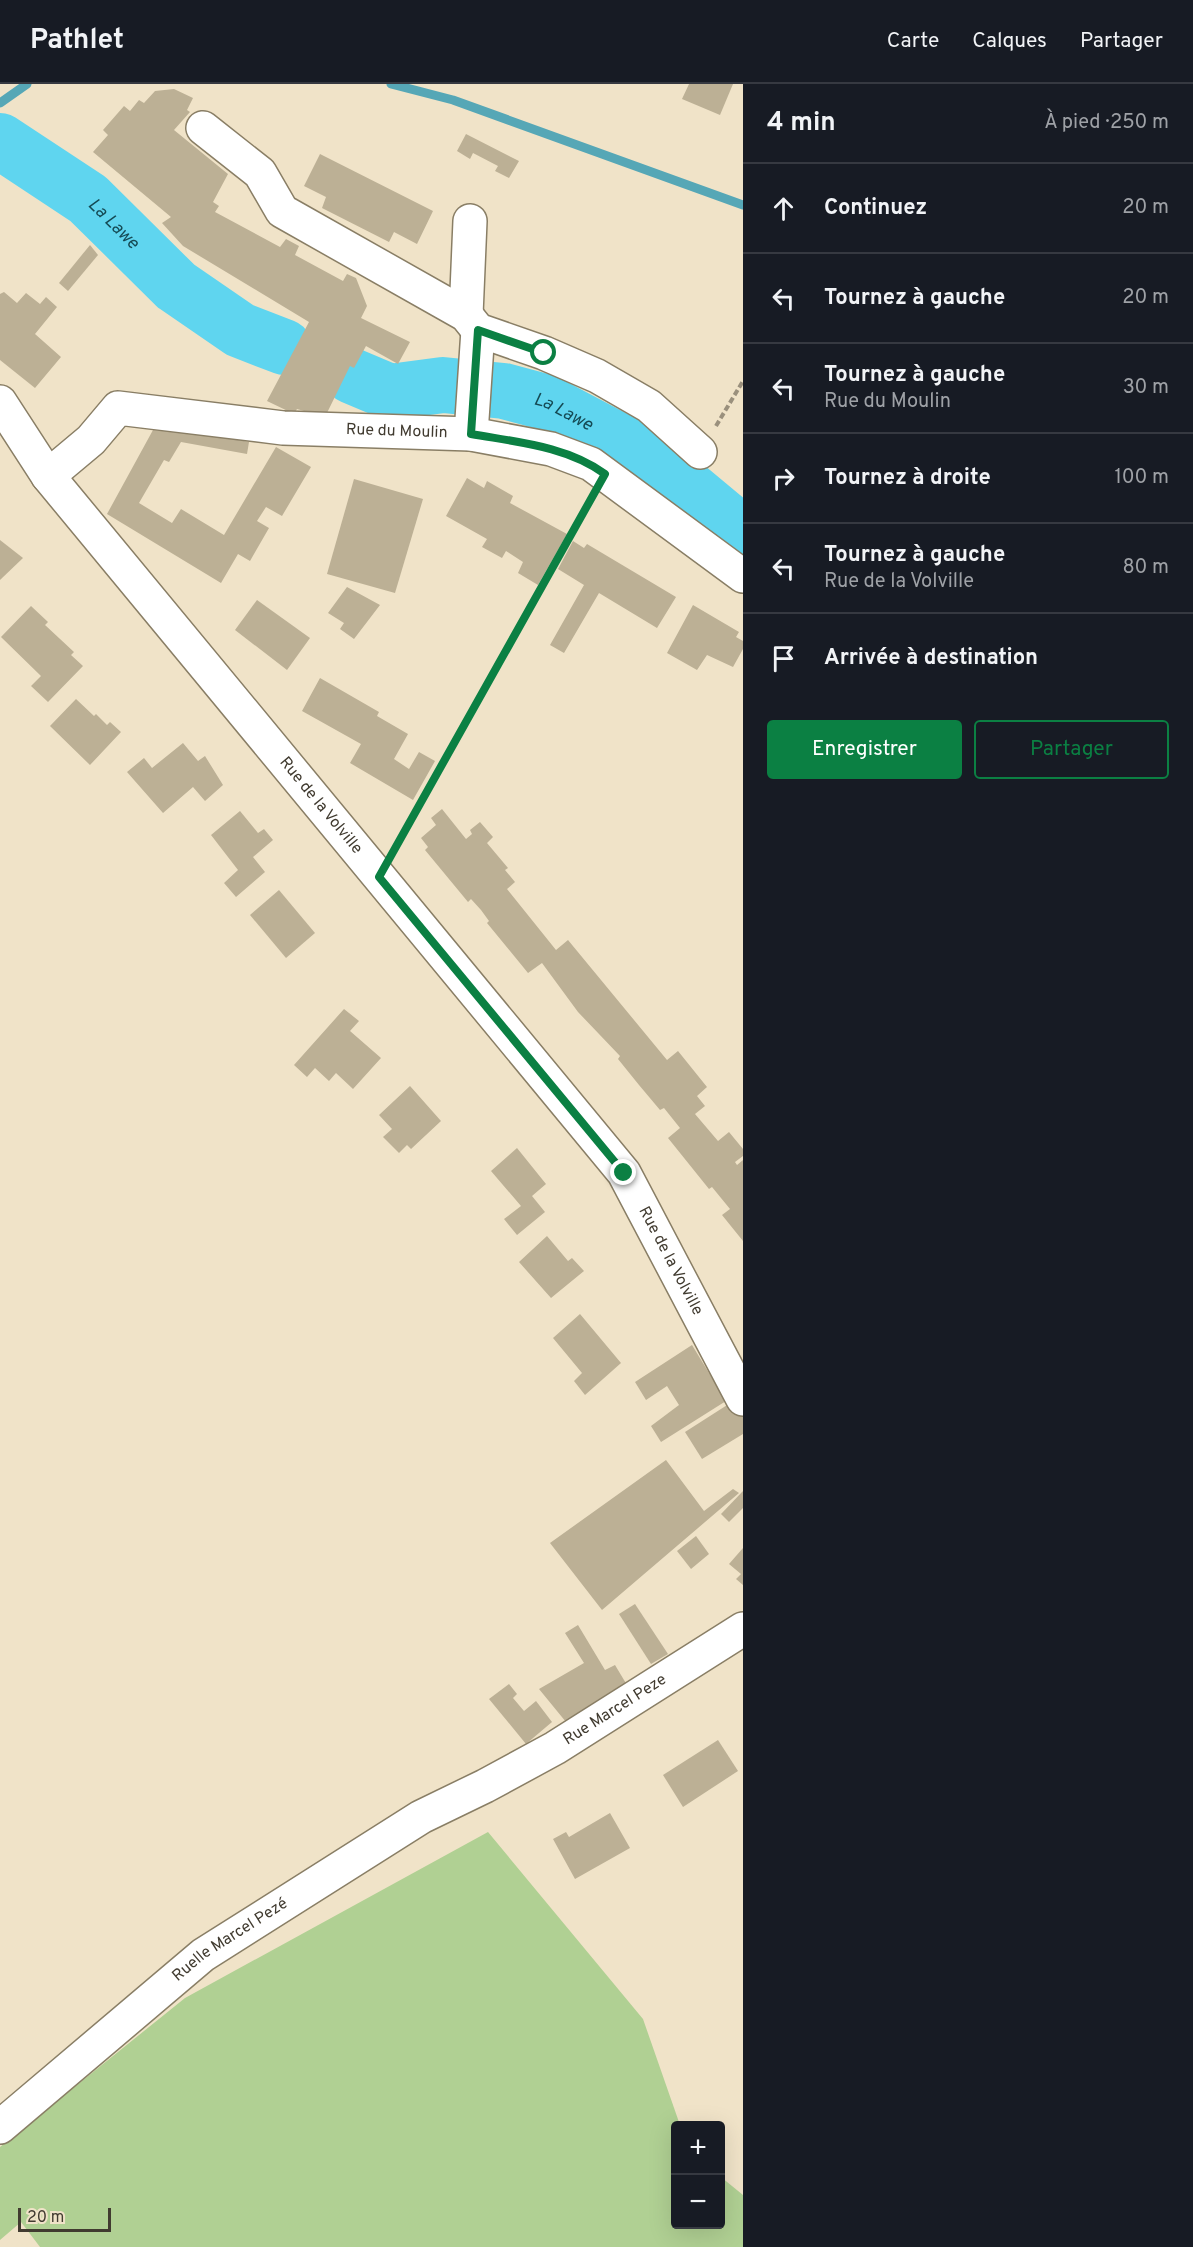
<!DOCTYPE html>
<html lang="fr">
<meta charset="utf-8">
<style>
body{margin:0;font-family:Overpass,sans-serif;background:#20242c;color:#f1f3f6}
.controls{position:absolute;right:18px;bottom:18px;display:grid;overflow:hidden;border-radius:6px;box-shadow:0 6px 24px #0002}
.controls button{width:54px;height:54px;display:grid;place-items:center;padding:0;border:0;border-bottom:2px solid #363941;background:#171b24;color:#f1f3f6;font:30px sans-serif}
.scale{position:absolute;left:18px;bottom:15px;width:93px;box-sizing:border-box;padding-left:6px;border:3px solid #413b30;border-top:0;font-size:16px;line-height:21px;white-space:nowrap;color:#413b30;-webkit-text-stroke:4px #f0e3c8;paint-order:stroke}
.stop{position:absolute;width:18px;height:18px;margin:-14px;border:4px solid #0b8043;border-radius:50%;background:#fff}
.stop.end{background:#0b8043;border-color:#fff;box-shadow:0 2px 6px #0008}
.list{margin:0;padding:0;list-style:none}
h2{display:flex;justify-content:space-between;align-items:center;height:78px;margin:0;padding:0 24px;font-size:26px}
h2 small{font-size:20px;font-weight:400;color:#9ea1a6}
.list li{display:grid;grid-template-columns:39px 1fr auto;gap:18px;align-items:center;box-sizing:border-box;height:90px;padding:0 24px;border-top:2px solid #363941}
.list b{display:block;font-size:22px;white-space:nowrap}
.list p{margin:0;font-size:20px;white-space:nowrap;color:#9ea1a6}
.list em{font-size:20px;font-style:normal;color:#9ea1a6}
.actions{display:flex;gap:12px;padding:18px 24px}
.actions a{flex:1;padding:14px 0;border:2px solid #0b8043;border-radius:6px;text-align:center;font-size:21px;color:#0b8043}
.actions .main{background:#0b8043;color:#fff}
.icon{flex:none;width:33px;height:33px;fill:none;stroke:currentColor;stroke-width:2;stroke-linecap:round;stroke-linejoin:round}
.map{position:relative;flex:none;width:743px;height:2163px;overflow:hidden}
header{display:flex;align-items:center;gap:36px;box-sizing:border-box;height:84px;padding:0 30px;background:#171b24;border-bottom:2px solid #363941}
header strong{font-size:28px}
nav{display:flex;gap:33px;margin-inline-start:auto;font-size:21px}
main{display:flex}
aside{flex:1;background:#171b24}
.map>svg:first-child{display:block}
.green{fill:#b0d093}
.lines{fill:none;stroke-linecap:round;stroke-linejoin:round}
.stream{stroke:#56a7b6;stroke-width:9}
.river{stroke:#5fd5ef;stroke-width:56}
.building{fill:#bcb095}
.minor-casing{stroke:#897e65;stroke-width:36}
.path{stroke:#9a907d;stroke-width:4;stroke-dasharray:6 3;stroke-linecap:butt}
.minor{stroke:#fff;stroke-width:33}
.route{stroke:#0b8043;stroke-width:8}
.labels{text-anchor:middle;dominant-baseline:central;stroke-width:4.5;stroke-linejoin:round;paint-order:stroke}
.street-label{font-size:16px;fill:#413b30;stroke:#f0e3c8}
.water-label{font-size:18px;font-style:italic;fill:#154a54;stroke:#f0e3c8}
</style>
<header>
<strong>Pathlet</strong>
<nav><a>Carte</a><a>Calques</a><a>Partager</a></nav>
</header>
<main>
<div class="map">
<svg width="743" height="2163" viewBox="0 0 743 2163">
<rect width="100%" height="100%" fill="#f0e3c8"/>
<!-- green -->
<path class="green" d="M488,1748L643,1935L680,2041L676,2042V2140H720L721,2093L743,2111V2163H40L21,2138L0,2156V2063L185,1914Z"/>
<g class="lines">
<!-- stream -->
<g class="stream">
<path d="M391,0L453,16L743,121"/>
<path d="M0,19L27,0"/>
</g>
<!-- river -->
<g class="river">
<path id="s1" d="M0,57L88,115L176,202L240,246L284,263"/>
<path id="s2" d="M352,292L390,308L443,301L504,307L545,318L653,375L743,450"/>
</g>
</g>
<!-- building -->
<g class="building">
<path d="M689,0H733L720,31L682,15Z"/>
<path d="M174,5L193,14L187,26L190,28L174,46L228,90L213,118L219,122L215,128L280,163L286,155L299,162L295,171L343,197L347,190L356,194L367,222L361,234L410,258L398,280L366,262L354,284L350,282L325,333L297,325L294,330L267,317L309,238L183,162L162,139L171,133L93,68L108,51L103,46L124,22L130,27L139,16L144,19L155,7Z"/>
<path d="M466,50L519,77L509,94L495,87L498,82L473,69L470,75L457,67Z"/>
<path d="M320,70L433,127L417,160L394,148L389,158L322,124L326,113L304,102Z"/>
<path d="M90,161L98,171L68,207L59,199Z"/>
<path d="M4,208L17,219L26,209L40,220L46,213L57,223L35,250L61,273L35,304L0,276V210Z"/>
<path d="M181,345L249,358L247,370L181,358L169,378L164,376L139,419L172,439L181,425L224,451L276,363L311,383L282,432L266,423L257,437L269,444L250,477L238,470L221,499L107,430L153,346L179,348Z"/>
<path d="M467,394L484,404L487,397L513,412L510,419L567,450L538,501L518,489L523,478L506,467L502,474L482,463L487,455L446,432Z"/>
<path d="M354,395L423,415L395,509L327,490Z"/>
<path d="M0,456L23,474L0,496Z"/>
<path d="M573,457L584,464L587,460L676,513L657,544L599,509L564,569L550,561L584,501L558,485Z"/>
<path d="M347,503L380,521L354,555L340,545L344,539L328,529Z"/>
<path d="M257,516L310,554L287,586L235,546Z"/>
<path d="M693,521L739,548L736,553L743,557V565L733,583L707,571L697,586L667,569Z"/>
<path d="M31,522L48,538L45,541L74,568L71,571L83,582L48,618L31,602L41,592L1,553Z"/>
<path d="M320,594L379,628L377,632L408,650L394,675L409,685L419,668L435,677L413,716L350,679L361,660L302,627Z"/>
<path d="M76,615L94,632L96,630L107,641L110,638L121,648L90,681L50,642Z"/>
<path d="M183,659L198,677L205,672L223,701L205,717L193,703L163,729L127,688L144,674L152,684Z"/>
<path d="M442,725L466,755L472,750L470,746L480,738L493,753L487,759L508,784L505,786L515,798L507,805L556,866L568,856L667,976L678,967L707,1003L697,1012L705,1022L695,1030L718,1057L729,1048L743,1065V1072L735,1078L737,1081L743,1076V1157L722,1131L730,1125L712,1103L709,1105L668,1054L680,1044L664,1024L660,1026L639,1001L618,975L620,972L578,928L542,879L528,889L487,839L489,837L481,826L471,815L468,818L425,766L428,763L421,754L436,741L431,734Z"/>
<path d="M240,727L258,749L264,745L273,756L253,773L265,788L236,813L224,799L238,786L211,751Z"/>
<path d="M279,806L315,849L286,874L250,831Z"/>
<path d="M344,925L359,937L350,947L381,974L353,1005L336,989L329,997L315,984L307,993L294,981Z"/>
<path d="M410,1002L441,1037L411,1065L407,1061L399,1069L383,1053L392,1045L379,1031Z"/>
<path d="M517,1064L546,1100L532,1112L545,1128L517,1151L504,1135L521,1122L491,1087Z"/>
<path d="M547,1152L568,1177L572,1174L584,1187L551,1214L519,1178Z"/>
<path d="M580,1230L621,1279L585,1311L574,1297L582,1289L553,1254Z"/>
<path d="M692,1261L726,1317L661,1358L651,1342L679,1321L667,1302L646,1316L635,1298Z"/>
<path d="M735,1316L743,1332V1350L702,1375L685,1348Z"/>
<path d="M666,1376L704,1427L733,1405L739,1409L602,1526L550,1459Z"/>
<path d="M743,1407V1424L729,1438L721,1430Z"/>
<path d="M696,1452L709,1470L691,1485L677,1467Z"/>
<path d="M743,1464V1501L736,1495L741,1490L729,1480Z"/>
<path d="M635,1520L668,1570L651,1580L619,1530Z"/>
<path d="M578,1541L605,1586L615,1581L627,1601L566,1638L539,1605L584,1579L565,1549Z"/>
<path d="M509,1600L517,1610L513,1614L524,1627L536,1617L552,1638L526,1660L489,1615Z"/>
<path d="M718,1656L738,1687L683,1723L663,1691Z"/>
<path d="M610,1729L630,1764L575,1795L553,1755L566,1748L569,1753Z"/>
</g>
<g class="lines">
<!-- minor casing -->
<g class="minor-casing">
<g id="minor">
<path d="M203,44L260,89L282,127L466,231L478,246L544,269L597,292L649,322L700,368"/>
<path d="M466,231L470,137"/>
<path id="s3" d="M0,318L48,392L624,1089L743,1315"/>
<path d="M471,350L478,246"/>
<path id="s4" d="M48,392L91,356L118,324L283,344L471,350L551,365L591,380L743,492"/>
<path id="s5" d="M0,2043L203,1871L421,1733L485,1702L555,1664L743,1545"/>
</g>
</g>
<!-- path -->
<g class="path">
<path d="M716,342L743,297"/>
<path d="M395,764L590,417"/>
</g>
<!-- minor -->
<use href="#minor" class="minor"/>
</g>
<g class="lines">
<!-- route -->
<path class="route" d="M544,269L478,246L471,350C516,358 567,362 605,390L379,793L624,1089"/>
</g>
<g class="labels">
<!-- street labels -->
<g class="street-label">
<text stroke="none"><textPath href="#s4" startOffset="378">Rue du Moulin</textPath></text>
<text stroke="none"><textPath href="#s3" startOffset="516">Rue de la Volville</textPath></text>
<text stroke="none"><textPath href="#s3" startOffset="1092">Rue de la Volville</textPath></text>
<text stroke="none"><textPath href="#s5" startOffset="746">Rue Marcel Peze</textPath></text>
<text stroke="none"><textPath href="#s5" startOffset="297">Ruelle Marcel Pezé</textPath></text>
</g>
<!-- water labels -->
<g class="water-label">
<text stroke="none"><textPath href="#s1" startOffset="141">La Lawe</textPath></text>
<text stroke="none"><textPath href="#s2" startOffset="219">La Lawe</textPath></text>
</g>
</g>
</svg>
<div class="controls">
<button>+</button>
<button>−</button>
</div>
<div class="scale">20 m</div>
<div class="stop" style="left:544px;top:269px"></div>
<div class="stop end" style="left:624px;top:1089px"></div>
</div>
<aside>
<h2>4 min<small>À pied · 250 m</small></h2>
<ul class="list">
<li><svg class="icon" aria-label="ahead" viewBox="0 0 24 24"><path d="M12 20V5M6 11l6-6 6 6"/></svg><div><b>Continuez</b></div><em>20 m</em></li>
<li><svg class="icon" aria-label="left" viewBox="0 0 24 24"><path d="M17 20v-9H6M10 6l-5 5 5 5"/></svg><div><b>Tournez à gauche</b></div><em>20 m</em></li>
<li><svg class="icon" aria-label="left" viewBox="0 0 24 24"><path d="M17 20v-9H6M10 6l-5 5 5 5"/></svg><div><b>Tournez à gauche</b><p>Rue du Moulin</p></div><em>30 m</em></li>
<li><svg class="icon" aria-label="right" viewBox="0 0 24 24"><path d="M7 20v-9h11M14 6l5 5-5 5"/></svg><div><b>Tournez à droite</b></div><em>100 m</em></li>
<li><svg class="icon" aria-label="left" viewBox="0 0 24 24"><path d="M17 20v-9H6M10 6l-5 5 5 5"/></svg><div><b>Tournez à gauche</b><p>Rue de la Volville</p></div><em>80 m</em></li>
<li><svg class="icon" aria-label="arrive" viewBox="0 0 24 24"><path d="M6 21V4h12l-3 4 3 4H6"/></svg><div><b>Arrivée à destination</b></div></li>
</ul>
<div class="actions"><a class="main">Enregistrer</a><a>Partager</a></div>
</aside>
</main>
